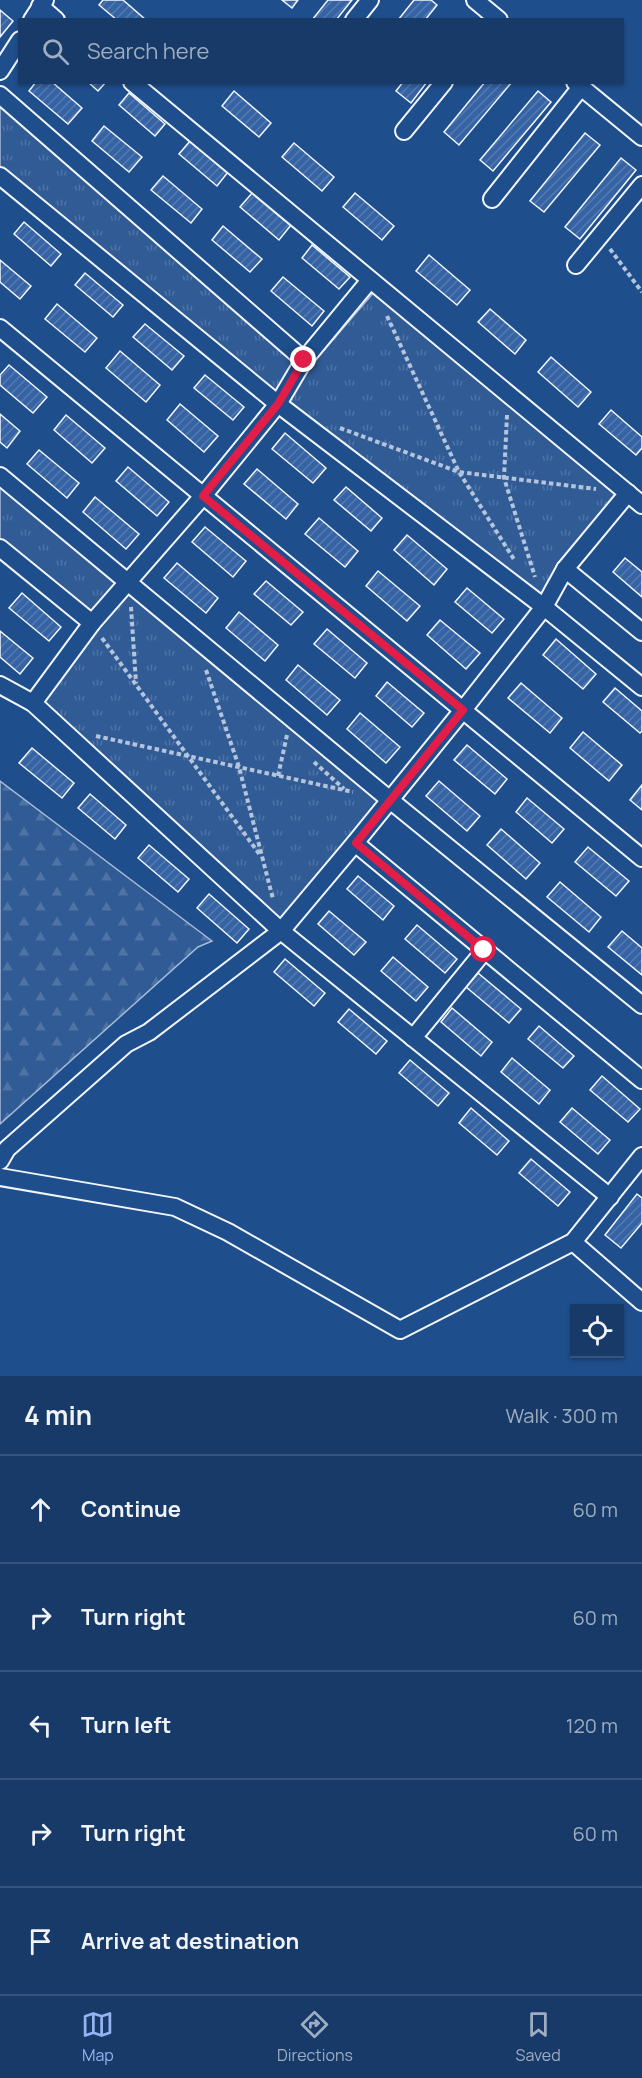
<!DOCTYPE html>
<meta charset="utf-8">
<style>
body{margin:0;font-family:Manrope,sans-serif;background:#20416f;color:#f1f3f6}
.controls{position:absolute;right:18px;bottom:18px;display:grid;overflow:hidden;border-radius:0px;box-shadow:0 2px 4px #0004}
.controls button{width:54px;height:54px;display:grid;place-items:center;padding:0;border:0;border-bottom:2px solid #36547d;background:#173a69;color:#f1f3f6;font:30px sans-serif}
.stop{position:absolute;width:18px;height:18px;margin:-14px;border:4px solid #e11d48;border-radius:50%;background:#fff}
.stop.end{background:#e11d48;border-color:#fff;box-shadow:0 2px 6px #0008}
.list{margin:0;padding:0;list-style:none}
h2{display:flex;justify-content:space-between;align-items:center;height:78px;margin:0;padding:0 24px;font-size:26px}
h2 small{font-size:20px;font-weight:400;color:#9eadc0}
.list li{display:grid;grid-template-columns:39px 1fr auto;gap:18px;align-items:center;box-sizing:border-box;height:108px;padding:0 24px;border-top:2px solid #36547d}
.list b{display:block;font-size:22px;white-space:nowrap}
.list em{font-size:20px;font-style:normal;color:#9eadc0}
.icon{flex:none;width:33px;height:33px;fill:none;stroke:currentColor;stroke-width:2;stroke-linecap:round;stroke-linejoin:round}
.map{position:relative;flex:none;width:642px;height:1376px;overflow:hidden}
.search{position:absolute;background:#173a69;box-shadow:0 2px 4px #0004;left:18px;right:18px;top:18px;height:66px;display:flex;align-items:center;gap:15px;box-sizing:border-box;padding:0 21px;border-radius:0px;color:#9eadc0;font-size:22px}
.sheet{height:618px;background:#173a69}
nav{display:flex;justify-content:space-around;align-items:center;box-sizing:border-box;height:84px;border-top:2px solid #36547d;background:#173a69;font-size:16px;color:#9eadc0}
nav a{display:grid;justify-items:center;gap:3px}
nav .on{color:#95b2f1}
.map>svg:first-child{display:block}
.forest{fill:url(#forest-firs);stroke:#a8bbd7;stroke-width:1.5}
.park{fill:url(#park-tufts);stroke:#a8bbd7;stroke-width:1.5}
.building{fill:url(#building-hatch);stroke:#f2f6ff;stroke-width:1.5}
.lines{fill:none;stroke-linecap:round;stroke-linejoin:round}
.street-casing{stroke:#f2f6ff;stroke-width:20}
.path{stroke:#b3c4dc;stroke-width:4;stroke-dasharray:4.5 3;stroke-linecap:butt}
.street{stroke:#1f4e8c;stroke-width:16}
.route{stroke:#e11d48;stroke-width:8}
</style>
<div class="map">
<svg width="642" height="1376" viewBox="0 0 642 1376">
<defs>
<pattern id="forest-firs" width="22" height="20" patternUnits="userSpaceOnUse" patternTransform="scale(1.5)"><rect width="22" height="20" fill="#305b95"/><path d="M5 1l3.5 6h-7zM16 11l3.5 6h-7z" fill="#4e73a5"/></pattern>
<pattern id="park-tufts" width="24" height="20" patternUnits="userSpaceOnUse" patternTransform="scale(1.5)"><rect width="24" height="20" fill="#305b95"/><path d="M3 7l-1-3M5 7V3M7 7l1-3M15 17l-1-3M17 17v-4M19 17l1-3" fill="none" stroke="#4e73a5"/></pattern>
<pattern id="building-hatch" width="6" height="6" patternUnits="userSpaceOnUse" patternTransform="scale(1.5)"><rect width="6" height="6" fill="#3563a3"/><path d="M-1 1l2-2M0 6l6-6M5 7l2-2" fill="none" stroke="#537ab1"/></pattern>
</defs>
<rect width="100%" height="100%" fill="#1f4e8c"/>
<!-- forest -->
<path class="forest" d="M0,781L212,941L198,947L0,1124Z"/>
<!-- park -->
<g class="park">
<path d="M0,95L304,360L281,400L375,291L628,493L544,607L278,404L0,176Z"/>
<path d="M0,476L390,800L281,931L33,703L92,623L0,548Z"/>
</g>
<!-- building -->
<g class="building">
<path d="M103,0H123L146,20H117L99,5Z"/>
<path d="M282,0H298L292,8Z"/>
<path d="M328,0H352L336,20H312Z"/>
<path d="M414,0H431L437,5L425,20H398Z"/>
<path d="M0,10L13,21L0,37Z"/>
<path d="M36,82H52L82,108L68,124L29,91Z"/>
<path d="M88,82H106L98,91Z"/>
<path d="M403,82H427L411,103L396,91Z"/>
<path d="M485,82H512L459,145L444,132Z"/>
<path d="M234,91L271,123L259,137L222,106Z"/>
<path d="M538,91L551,102L493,171L480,160Z"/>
<path d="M129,93L165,124L155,136L119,105Z"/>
<path d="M104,126L142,157L129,172L92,141Z"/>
<path d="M585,133L600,145L544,212L530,201Z"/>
<path d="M190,141L228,172L217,186L179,154Z"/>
<path d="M294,143L334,177L322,191L282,157Z"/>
<path d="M621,158L636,170L580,239L565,227Z"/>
<path d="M163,176L202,209L191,223L151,190Z"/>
<path d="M253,192L291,225L279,240L240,207Z"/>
<path d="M355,193L394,226L382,240L343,207Z"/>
<path d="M24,222L61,254L51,266L14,234Z"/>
<path d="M223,226L262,259L250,272L212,240Z"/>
<path d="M312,245L350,277L339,289L302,258Z"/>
<path d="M429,255L470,290L457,305L416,271Z"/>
<path d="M0,260L31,286L20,299L0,282Z"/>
<path d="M85,273L123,305L113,317L75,285Z"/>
<path d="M283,277L324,311L312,326L271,291Z"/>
<path d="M57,304L97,338L85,352L45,319Z"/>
<path d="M490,309L526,340L515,354L478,322Z"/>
<path d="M145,324L184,356L172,370L133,337Z"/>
<path d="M120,351L160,385L146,402L106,368Z"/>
<path d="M551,357L591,392L578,407L538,372Z"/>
<path d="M9,365L47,397L33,413L0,385V375Z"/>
<path d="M205,375L244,407L233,420L194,388Z"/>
<path d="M180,404L218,436L204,452L167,420Z"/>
<path d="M611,410L642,437V448L636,455L599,424Z"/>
<path d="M0,414L20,431L7,448L0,442Z"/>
<path d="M66,415L105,448L92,463L54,430Z"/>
<path d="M285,433L326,468L313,483L272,449Z"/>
<path d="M39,450L79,483L67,498L27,464Z"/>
<path d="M128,467L169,502L157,516L116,481Z"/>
<path d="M257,469L298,504L286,519L244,484Z"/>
<path d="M346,487L382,518L371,531L334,500Z"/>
<path d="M95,497L139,534L126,549L83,512Z"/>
<path d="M319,518L358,551L345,567L305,534Z"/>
<path d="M205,527L246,561L233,577L192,542Z"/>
<path d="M407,535L447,569L434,585L394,550Z"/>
<path d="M625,558L642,572V597L613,572Z"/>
<path d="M177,563L218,598L206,613L164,578Z"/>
<path d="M378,571L420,606L407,621L366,586Z"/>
<path d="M266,581L303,612L291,625L254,594Z"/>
<path d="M467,588L504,619L492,633L455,602Z"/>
<path d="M22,593L61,627L49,641L9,608Z"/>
<path d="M239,612L278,645L265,661L226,628Z"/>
<path d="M440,620L480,653L466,669L427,635Z"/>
<path d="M327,629L367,663L355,678L314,644Z"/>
<path d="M0,631L33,658L20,674L0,657Z"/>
<path d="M556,639L596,674L583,689L543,655Z"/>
<path d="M298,665L340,700L327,715L286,680Z"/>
<path d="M387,682L424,713L412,727L376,696Z"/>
<path d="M521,683L562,718L550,733L508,698Z"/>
<path d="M615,688L642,711V731L640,733L603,702Z"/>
<path d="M360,713L400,747L386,763L347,729Z"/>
<path d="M583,732L622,765L609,781L570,748Z"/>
<path d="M467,745L507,779L495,794L454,760Z"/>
<path d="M32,748L74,783L62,798L19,763Z"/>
<path d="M439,781L480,816L467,831L426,796Z"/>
<path d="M642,785V810L630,800Z"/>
<path d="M90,794L126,825L115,839L78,808Z"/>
<path d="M527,798L564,829L552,843L516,812Z"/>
<path d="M501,829L540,863L526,879L487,845Z"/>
<path d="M149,845L189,879L178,892L138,858Z"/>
<path d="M588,847L629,881L616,896L575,862Z"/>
<path d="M358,876L394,906L383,920L347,889Z"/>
<path d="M560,882L601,917L589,932L547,897Z"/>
<path d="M209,894L249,929L237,943L197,908Z"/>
<path d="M329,911L366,942L354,955L318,924Z"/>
<path d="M417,925L457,959L445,973L405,939Z"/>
<path d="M622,931L642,948V975L608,947Z"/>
<path d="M393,957L428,987L416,1001L381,971Z"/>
<path d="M285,959L325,993L314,1006L274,972Z"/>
<path d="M478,973L521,1009L509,1023L466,987Z"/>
<path d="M452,1008L492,1042L481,1056L441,1022Z"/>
<path d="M349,1009L387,1041L376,1054L338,1022Z"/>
<path d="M539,1026L574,1056L563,1068L528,1039Z"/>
<path d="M512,1058L550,1090L539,1104L501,1072Z"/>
<path d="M410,1060L449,1093L438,1106L399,1073Z"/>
<path d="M602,1076L640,1109L628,1122L590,1090Z"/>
<path d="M471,1108L509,1141L497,1155L459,1123Z"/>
<path d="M572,1108L610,1140L598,1154L560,1122Z"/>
<path d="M531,1159L570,1192L558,1206L519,1173Z"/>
<path d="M637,1194L642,1198V1223L621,1248L605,1235Z"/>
</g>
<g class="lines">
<!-- street casing -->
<g class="street-casing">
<g id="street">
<path d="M475,0L499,20"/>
<path d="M40,6L56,20"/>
<path d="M32,20L45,0"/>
<path d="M354,20L370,0"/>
<path d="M0,71L20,40"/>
<path d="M132,82L642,505"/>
<path d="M575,82L642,137"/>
<path d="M0,95L304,360"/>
<path d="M404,131L444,82"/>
<path d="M0,176L278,404L544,607L642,687"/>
<path d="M492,199L581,87"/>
<path d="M576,265L642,185"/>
<path d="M0,328L642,858"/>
<path d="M0,476L390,800L642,1005"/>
<path d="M0,548L92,623"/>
<path d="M565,569L642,632"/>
<path d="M0,685L33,703L281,931L610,1197"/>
<path d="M33,703L92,623L203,496L278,404L304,360L370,280"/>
<path d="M355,843L642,1080"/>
<path d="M413,1038L485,950"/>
<path d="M0,1161L7,1149L126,1044L149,1032L281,931L355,843L463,710L544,607L565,569L628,493"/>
<path d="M0,1177L175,1207L228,1232L400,1330L573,1242L642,1156"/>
<path d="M573,1242L642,1302"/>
</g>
</g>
<!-- path -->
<g class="path">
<path d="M610,249L642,292"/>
<path d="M387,316L459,472L515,561"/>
<path d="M507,415L504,478L535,577"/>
<path d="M340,428L459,472L596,489"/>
<path d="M131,607L136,683"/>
<path d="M102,638L260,855"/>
<path d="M206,670L239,767L273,899"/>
<path d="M96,736L353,792"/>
<path d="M314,762L344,789"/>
<path d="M278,776L287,735"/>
</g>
<!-- street -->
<use href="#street" class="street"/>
</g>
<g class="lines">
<!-- route -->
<path class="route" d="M304,360L278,404L203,496L463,710L356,843L484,950"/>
</g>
</svg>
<div class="controls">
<button><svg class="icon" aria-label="locate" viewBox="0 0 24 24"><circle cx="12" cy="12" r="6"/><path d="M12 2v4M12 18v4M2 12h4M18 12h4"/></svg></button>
</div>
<div class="stop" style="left:484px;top:950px"></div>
<div class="stop end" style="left:304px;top:360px"></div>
<div class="search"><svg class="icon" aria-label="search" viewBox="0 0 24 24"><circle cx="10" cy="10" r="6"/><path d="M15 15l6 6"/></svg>Search here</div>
</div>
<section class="sheet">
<h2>4 min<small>Walk · 300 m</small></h2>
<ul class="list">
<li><svg class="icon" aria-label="ahead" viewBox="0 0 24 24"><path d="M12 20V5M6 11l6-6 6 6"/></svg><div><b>Continue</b></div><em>60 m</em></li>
<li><svg class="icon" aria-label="right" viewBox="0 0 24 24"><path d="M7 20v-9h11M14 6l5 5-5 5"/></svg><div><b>Turn right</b></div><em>60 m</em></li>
<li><svg class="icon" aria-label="left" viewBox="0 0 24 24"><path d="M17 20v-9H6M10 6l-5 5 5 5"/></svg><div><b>Turn left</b></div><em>120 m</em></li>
<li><svg class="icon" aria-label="right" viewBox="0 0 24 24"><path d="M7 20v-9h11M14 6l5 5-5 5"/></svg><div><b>Turn right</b></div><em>60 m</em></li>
<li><svg class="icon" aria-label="arrive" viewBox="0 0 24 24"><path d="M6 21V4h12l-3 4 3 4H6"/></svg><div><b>Arrive at destination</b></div></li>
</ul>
</section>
<nav>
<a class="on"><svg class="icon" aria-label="map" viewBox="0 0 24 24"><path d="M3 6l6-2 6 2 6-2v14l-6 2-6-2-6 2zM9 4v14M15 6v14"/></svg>Map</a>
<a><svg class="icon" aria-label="directions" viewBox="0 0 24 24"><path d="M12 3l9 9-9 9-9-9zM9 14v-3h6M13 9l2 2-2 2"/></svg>Directions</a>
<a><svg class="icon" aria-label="saved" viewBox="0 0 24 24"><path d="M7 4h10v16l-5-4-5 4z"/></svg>Saved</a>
</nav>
